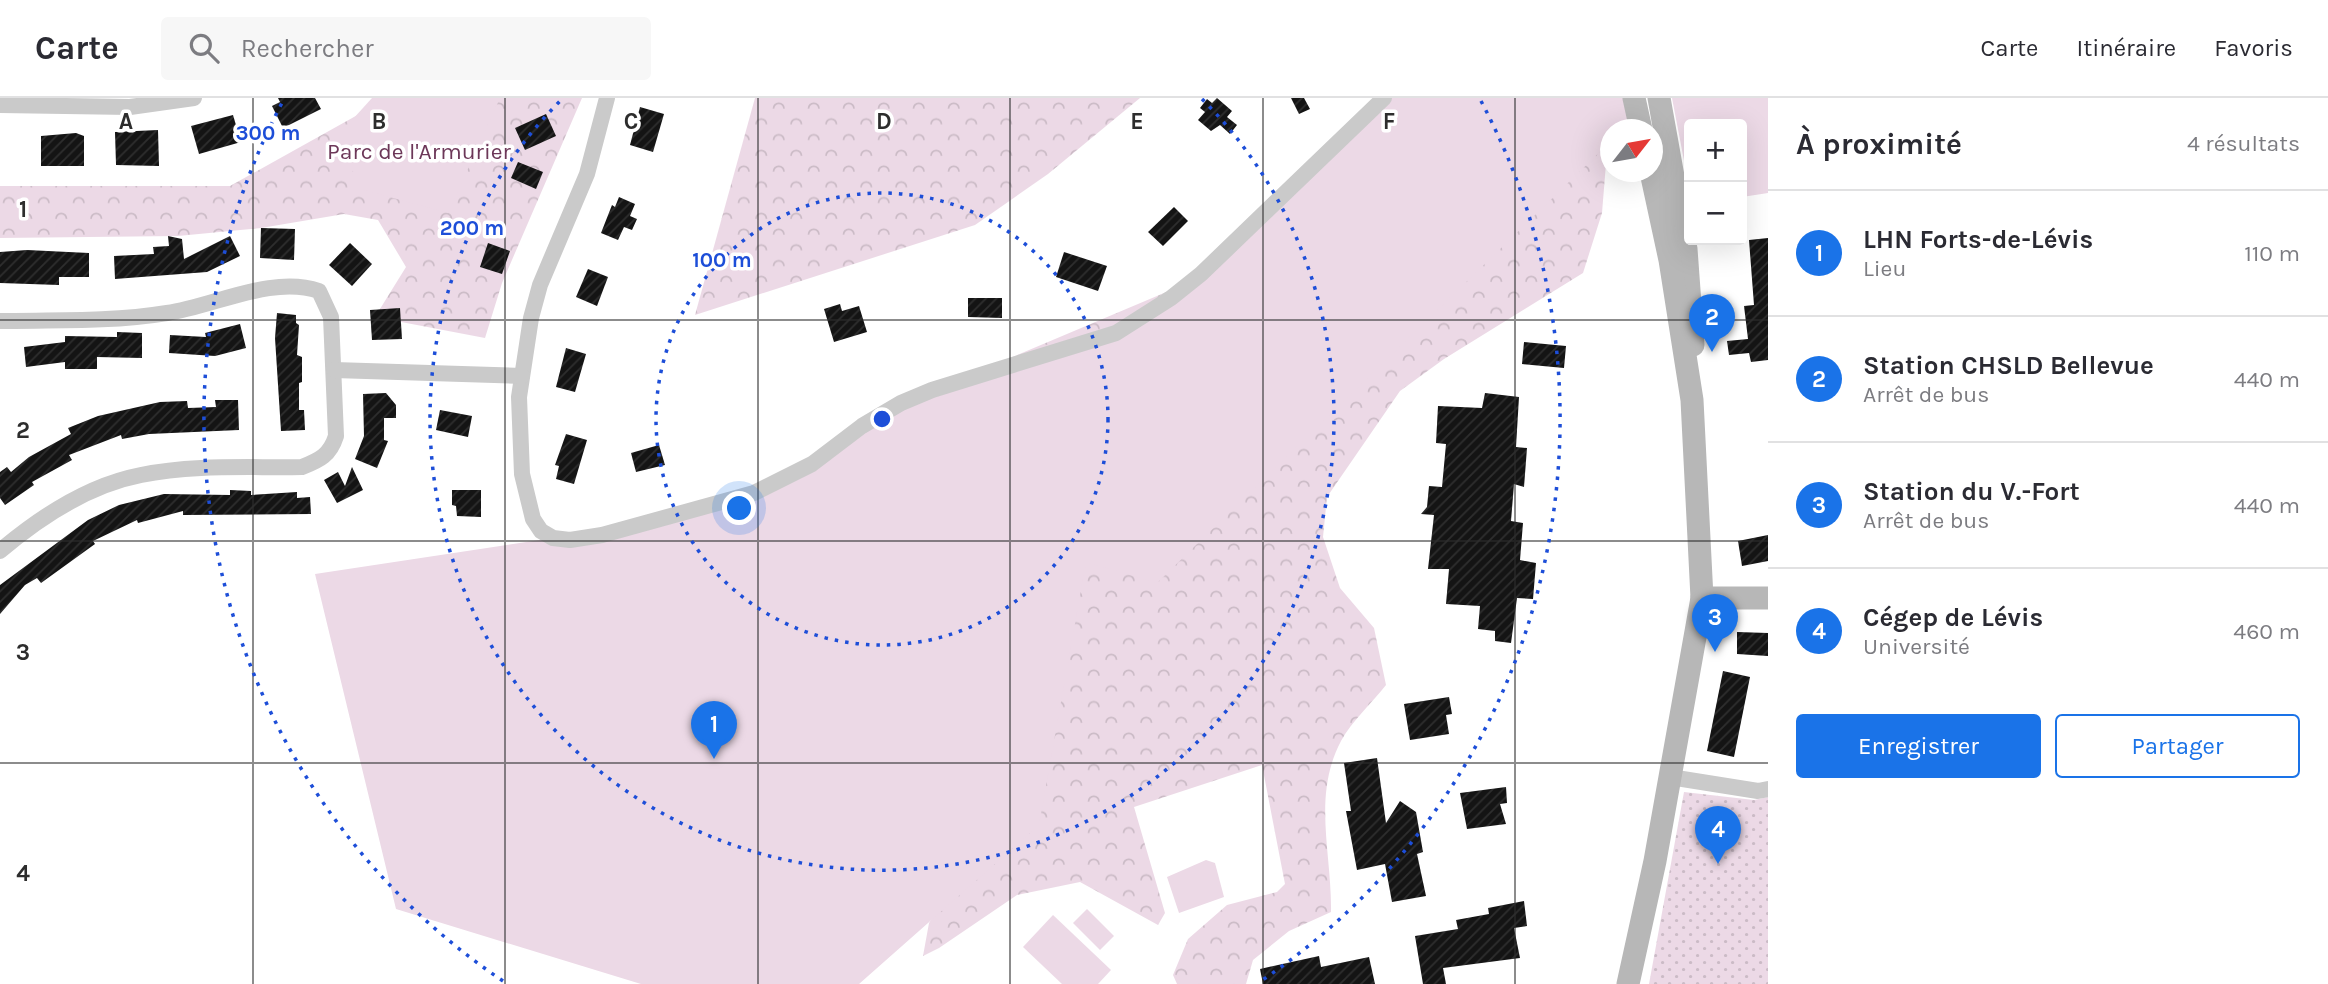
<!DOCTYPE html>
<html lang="fr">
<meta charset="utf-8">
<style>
body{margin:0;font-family:Karla,sans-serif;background:#f7f7f7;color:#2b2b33}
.controls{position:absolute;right:21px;top:21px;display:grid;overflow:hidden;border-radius:7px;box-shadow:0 7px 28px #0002}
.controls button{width:63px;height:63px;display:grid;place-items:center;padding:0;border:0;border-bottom:2px solid #e1e1e2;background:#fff;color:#2b2b33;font:35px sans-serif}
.compass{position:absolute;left:1600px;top:21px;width:63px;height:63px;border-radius:50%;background:#fff;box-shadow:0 7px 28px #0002;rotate:59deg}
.you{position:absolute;left:740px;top:411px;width:24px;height:24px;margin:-18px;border:5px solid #fff;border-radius:50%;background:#1a73e8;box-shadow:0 0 0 10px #1a73e833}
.badge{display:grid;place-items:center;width:46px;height:46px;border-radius:50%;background:#1a73e8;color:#fff;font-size:23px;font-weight:700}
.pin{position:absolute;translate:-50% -58px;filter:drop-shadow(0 2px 4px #0008)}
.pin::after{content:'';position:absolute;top:37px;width:24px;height:21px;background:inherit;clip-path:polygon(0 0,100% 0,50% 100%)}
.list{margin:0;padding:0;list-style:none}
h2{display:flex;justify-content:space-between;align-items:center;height:91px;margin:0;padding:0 28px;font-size:30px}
h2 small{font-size:23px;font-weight:400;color:#7c7c81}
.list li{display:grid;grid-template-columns:46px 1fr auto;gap:21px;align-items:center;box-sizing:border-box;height:126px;padding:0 28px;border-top:2px solid #e1e1e2}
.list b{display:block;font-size:26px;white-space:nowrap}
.list p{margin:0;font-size:23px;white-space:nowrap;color:#7c7c81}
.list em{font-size:23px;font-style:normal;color:#7c7c81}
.actions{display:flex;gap:14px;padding:21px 28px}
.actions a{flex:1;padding:16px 0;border:2px solid #1a73e8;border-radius:7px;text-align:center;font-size:24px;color:#1a73e8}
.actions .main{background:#1a73e8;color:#fff}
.icon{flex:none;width:38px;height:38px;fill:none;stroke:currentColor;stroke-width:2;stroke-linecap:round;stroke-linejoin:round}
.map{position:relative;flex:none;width:1768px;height:886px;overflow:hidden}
header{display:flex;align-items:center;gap:42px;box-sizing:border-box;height:98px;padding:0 35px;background:#fff;border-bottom:2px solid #e1e1e2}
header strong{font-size:33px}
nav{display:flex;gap:38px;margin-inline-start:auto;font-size:24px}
.search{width:490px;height:63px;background:#f7f7f7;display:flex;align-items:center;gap:18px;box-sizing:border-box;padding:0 24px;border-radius:7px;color:#7c7c81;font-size:26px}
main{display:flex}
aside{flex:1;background:#fff}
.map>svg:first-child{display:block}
.grass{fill:url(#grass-dots)}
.forest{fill:url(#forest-crowns)}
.park{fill:#ecd9e6}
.building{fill:url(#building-hatch)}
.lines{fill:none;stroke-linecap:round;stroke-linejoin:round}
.street{stroke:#cacaca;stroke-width:16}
.secondary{stroke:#b7b7b7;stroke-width:23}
.grid{fill:none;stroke:#2d2d2d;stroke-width:2;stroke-opacity:0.55}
.ring{fill:none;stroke:#1d4ed8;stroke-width:3.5;stroke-dasharray:3.5 7}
.labels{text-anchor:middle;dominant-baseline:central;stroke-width:7;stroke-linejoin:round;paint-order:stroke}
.park-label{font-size:23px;fill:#6c3758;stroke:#fff}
.grid-label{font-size:23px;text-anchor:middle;font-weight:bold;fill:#2d2d2d;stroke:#fff;stroke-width:7;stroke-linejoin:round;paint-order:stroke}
.centre{fill:#1d4ed8;stroke:#fff;stroke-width:3.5}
.ring-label{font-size:21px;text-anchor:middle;font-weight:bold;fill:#1d4ed8;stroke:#fff;stroke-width:7;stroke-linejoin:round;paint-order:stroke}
</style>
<header>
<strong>Carte</strong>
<div class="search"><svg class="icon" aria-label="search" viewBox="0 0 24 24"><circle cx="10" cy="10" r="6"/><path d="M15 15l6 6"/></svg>Rechercher</div>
<nav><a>Carte</a><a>Itinéraire</a><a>Favoris</a></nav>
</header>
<main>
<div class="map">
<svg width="1768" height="886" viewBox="0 0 1768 886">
<defs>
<pattern id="grass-dots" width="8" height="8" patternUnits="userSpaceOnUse" patternTransform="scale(1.75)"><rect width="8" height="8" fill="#ecd9e6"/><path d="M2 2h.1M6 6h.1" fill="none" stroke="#cbbbc6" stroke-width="1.8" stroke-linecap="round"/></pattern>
<pattern id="forest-crowns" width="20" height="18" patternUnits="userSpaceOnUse" patternTransform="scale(1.75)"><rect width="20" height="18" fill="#ecd9e6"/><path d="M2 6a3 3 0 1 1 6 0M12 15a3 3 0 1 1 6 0" fill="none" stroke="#cbbbc6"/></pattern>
<pattern id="building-hatch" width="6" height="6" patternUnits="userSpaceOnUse" patternTransform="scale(1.75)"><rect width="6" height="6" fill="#141414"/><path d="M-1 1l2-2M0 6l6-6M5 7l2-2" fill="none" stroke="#2e2e2e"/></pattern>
</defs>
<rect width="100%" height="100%" fill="#fff"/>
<!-- grass -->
<path class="grass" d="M1684,694L1754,702L1768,699V886H1649Z"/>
<!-- forest -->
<g class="forest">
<path d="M388,0H582L502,185L485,240L375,219L406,169L378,122L344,116L261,130L178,138L0,140V88H230Z"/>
<path d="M755,0H1140L1048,76L975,127L695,217Z"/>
<path d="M1610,16L1602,115L1583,175L1444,261L1400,293L1327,399L1323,439L1340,490L1374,530L1386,587C1372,605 1352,623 1341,643C1312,698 1332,755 1331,814L1289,833L1253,862L1246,886H1177L1173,877L1188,841L1227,807L1277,794L1285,786L1262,667L1134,709L1165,815L1158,827L1080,784L1017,797L939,850L923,858L929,825L943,802L977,274L1183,187Z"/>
</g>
<!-- park -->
<g class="park">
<path d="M372,0H500L448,115L364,92L334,42Z"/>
<path d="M1384,0H1634L1638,18L1624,31L1610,32V44L1157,485L1086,464L1039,727L859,886H641L396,811L315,476L553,440L570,442L754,395L901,305L1147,216Z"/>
<path d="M1672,0H1768V95L1742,99V26H1689V107L1684,108L1686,73Z"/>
<path d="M1206,762L1215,765L1224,799L1179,815L1167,779Z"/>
<path d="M1087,811L1114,838L1100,852L1073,825Z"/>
<path d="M1053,817L1111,872L1098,886H1062L1023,849Z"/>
</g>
<!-- building -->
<g class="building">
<path d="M278,0H315L321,11L283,30L272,8L280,4Z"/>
<path d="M1217,0L1232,13L1227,19L1237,27L1230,36L1220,27L1211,33L1198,22L1205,14L1200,10L1207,1L1212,5Z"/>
<path d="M1291,0H1304L1310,11L1299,16Z"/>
<path d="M640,9L664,16L653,54L630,47Z"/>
<path d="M546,16L556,38L525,52L515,30Z"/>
<path d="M233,17L241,44L199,56L191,28Z"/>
<path d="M158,32L159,68L116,67L115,34Z"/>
<path d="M76,35L84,38V68H41V38Z"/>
<path d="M518,64L543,74L536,91L511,80Z"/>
<path d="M619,99L635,106L630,118L637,121L632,132L624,129L618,142L601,135L612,107L615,109Z"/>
<path d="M1174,109L1188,123L1163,148L1148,134Z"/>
<path d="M261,130L295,131L294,162L260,160Z"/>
<path d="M168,138L182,141L184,161L230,138L240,158L207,174L115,181L114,158L154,156L153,149L169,148Z"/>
<path d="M1768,140V262L1751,264L1749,255L1729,257L1727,243L1748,241L1744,208L1754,207L1749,142Z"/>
<path d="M350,145L372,166L352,188L329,167Z"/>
<path d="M488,145L510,153L502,176L480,169Z"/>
<path d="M27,152L89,155V179H59V187L0,185V154Z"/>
<path d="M1064,154L1107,168L1098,193L1056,179Z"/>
<path d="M588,171L608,179L597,208L576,199Z"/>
<path d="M968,200H1002V220L968,219Z"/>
<path d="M840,206L842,213L859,208L867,234L834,244L824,211Z"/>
<path d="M400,210L402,241L372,242L370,212Z"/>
<path d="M277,215L296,217V225L299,227L297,257L302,259V284L299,285V312H304L305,332L281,333L275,240Z"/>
<path d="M240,226L246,250L215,258L169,255L170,237L206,239L205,235Z"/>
<path d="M117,234L142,235V260L97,259V271H65V264L26,269L24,249L65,244V238L117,239Z"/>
<path d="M1524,244L1566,248L1564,270L1522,266Z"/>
<path d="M566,250L586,256L575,294L556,289Z"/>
<path d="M386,295L396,307V320H384V342L388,343L377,370L355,361L364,338L363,296Z"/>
<path d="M1485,295L1519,299L1516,349L1527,350L1524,389L1514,386L1511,423L1523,425L1520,462L1536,465L1533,501L1517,500L1511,545L1495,543V533L1478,531L1480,508L1446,506L1449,471H1428L1434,417L1421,416L1427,409L1429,388L1442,389L1446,346L1436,345L1438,308L1482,310Z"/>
<path d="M215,302H238L239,332L149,336L122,341L121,337L69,357L72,362L32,384L34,387L5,407L0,400V374L7,369L11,374L29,359L71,336L68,330L98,318L160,304L187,303L188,310L216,309Z"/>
<path d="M440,312L472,318L468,339L436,332Z"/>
<path d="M566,336L587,342L574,386L556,381L559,368L555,367Z"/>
<path d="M659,347L665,367L636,374L631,355Z"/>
<path d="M352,369L363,392L337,405L324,382L338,374L345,388Z"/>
<path d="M230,392L251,393V397L297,394V400L310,399L311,416L183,417V413L138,425L137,422L93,443L95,446L41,485L37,480L25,487L0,516V487L88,422L119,407L164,396L230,397Z"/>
<path d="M452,392H481V419L457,418L456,408L452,407Z"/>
<path d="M1768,437V463L1742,468L1738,443Z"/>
<path d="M1737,534L1768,535V558L1737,556Z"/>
<path d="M1723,573L1750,579L1734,659L1707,653Z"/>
<path d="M1449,599L1452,616L1446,617L1449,636L1410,642L1404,606Z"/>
<path d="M1377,660L1386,725L1400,703L1416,714L1423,754L1417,756L1426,798L1392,804L1385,766L1357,772L1346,713H1351L1344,665Z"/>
<path d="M1506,689L1507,705L1500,706L1506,726L1467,731L1460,695Z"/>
<path d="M1524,803L1527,828L1514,830L1520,860L1443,870L1446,886H1423L1415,838L1458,831L1456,822L1489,816L1488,810Z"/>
<path d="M1319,858L1321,869L1369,859L1375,886H1263L1260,871Z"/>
</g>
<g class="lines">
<!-- street -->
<g class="street">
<path d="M607,0L587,76L540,187L531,220L519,299L522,376L533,421L541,433L553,440L570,442L602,437L754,395L812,366L862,328L901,305L932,292L1116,235L1171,200L1201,176L1384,0"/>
<path d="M0,7L130,9L194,0"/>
<path d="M0,223C55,222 112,224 167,215C215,208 272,177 319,193L331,219L336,338C330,357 320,362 302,369C250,370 193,366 141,377C89,387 40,419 0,453"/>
<path d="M334,272L522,278"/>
<path d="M1670,679L1758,693L1768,691"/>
</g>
<!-- secondary -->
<g class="secondary">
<path d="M1634,0L1641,32"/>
<path d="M1659,0L1686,151L1693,247"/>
<path d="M1702,500H1768"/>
<path d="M1628,886L1655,763L1702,500L1692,302L1670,162L1651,74"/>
</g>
</g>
<!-- grid -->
<path class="grid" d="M253,0V886M505,0V886M758,0V886M1010,0V886M1263,0V886M1515,0V886M0,222H1768M0,443H1768M0,665H1768"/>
<!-- distance rings -->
<g class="ring">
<circle cx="882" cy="321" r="226"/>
<path d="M1202 1A452 452 0 1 1 562 1"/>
<path d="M503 883A678 678 0 0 1 283 3M1481 3A678 678 0 0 1 1261 883"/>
</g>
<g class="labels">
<!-- park labels -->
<g class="park-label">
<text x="419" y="53">Parc de l'Armurier</text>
</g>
</g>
<g class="grid-label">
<text x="126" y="31">A</text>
<text x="379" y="31">B</text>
<text x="631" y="31">C</text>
<text x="884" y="31">D</text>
<text x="1137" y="31">E</text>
<text x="1389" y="31">F</text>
<text x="23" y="119">1</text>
<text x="23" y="340">2</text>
<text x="23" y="562">3</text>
<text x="23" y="783">4</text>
</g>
<circle cx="882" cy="321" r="10" class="centre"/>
<g class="ring-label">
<text x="268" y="42">300 m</text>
<text x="472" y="137">200 m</text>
<text x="722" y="169">100 m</text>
</g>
</svg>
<div class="controls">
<button>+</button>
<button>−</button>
</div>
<svg class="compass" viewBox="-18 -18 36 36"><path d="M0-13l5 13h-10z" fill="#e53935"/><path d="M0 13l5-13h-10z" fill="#7c7c81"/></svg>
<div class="you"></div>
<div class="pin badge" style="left:714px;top:661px">1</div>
<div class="pin badge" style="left:1712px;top:254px">2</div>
<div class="pin badge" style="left:1715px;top:554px">3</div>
<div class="pin badge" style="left:1718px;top:766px">4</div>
</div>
<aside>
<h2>À proximité<small>4 résultats</small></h2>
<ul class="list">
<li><span class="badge">1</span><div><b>LHN Forts-de-Lévis</b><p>Lieu</p></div><em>110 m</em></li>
<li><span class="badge">2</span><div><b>Station CHSLD Bellevue</b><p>Arrêt de bus</p></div><em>440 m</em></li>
<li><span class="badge">3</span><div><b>Station du V.-Fort</b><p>Arrêt de bus</p></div><em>440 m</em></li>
<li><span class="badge">4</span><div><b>Cégep de Lévis</b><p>Université</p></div><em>460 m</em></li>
</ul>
<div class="actions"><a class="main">Enregistrer</a><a>Partager</a></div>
</aside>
</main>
